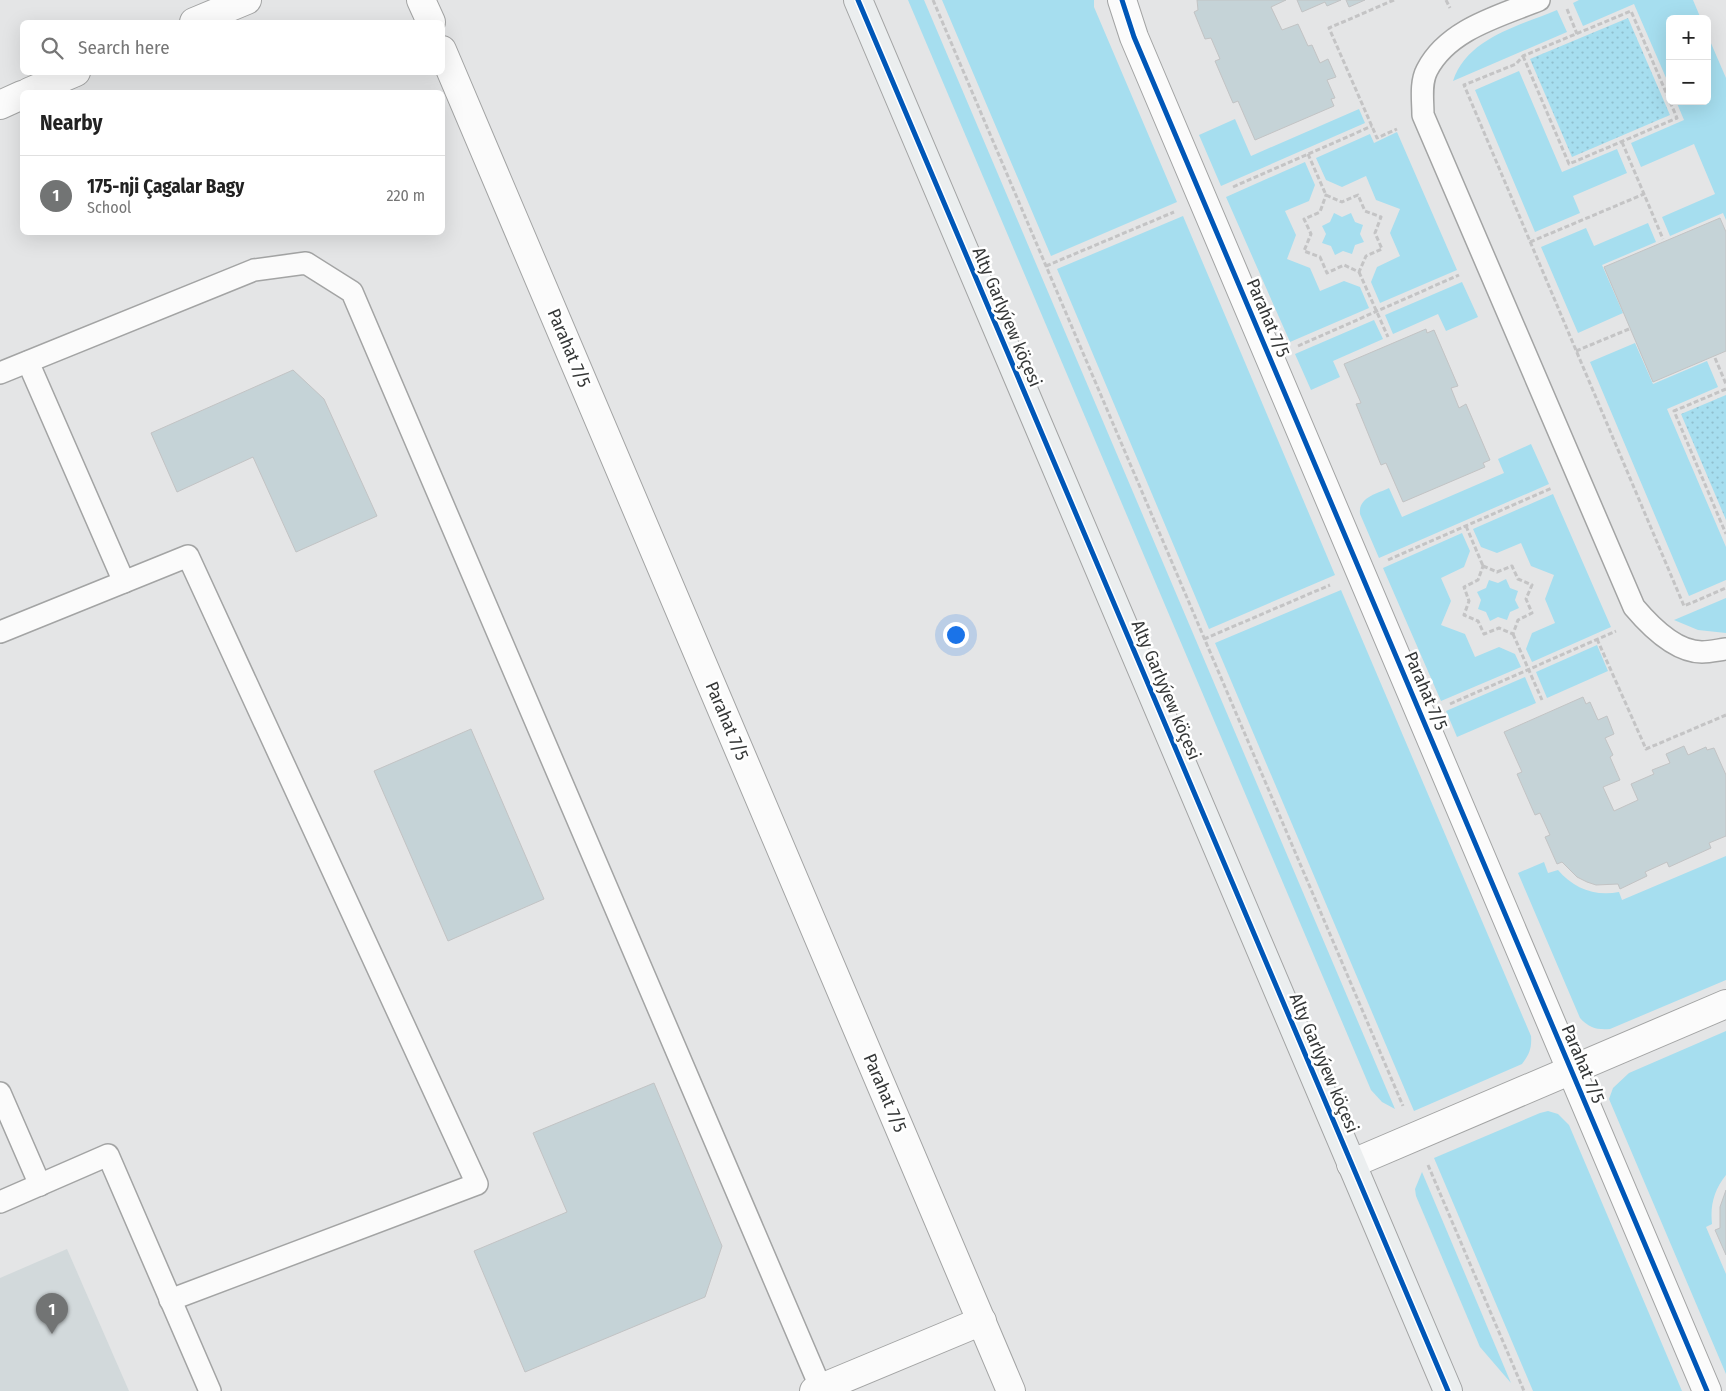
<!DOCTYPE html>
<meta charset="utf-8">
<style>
body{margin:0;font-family:"Fira Sans Condensed",sans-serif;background:#f6f6f6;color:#222}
.controls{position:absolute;right:15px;top:15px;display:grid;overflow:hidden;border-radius:8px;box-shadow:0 5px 20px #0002}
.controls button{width:45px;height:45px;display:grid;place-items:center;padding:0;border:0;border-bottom:1px solid #e0e0e0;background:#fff;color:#222;font:25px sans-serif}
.you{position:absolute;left:955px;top:634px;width:18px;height:18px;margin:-12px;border:4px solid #fff;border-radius:50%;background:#1a73e8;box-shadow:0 0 0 8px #1a73e833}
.badge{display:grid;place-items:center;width:32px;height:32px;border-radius:50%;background:#727474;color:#fff;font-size:16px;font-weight:700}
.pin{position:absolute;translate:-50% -41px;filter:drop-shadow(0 1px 2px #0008)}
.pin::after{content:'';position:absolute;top:26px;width:18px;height:15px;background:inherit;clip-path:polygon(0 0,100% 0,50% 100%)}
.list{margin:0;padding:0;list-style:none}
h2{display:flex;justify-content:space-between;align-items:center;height:65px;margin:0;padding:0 20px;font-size:21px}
h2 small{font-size:16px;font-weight:400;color:#767676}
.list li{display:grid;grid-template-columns:32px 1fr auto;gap:15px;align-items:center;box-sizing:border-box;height:80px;padding:0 20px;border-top:1px solid #e0e0e0}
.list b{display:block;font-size:19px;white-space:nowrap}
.list p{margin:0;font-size:16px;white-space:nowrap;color:#767676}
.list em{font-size:16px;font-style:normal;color:#767676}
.icon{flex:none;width:28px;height:28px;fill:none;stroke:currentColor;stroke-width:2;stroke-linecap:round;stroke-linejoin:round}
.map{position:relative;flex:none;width:1726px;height:1391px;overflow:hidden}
.search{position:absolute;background:#fff;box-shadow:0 5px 20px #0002;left:20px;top:20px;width:425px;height:55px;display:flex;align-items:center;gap:12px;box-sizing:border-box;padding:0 18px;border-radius:8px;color:#767676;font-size:19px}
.panel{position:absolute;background:#fff;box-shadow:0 5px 20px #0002;left:20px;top:90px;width:425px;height:145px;border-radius:8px}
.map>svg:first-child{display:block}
.built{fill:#d2d9db}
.green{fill:#a6deef}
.park{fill:url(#park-dots)}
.building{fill:#c5d3d7;stroke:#c2c3c4}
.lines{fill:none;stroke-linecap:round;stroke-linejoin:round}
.lane-casing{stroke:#a3a4a4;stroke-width:24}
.street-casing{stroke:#a3a4a4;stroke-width:30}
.secondary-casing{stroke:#a3a4a4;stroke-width:30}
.path{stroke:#c4c4c5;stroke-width:3;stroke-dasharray:5 2.5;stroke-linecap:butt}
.lane{stroke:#fbfbfb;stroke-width:21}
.street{stroke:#fbfbfb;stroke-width:28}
.secondary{stroke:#ebeeef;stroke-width:28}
.cycleway-casing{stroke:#fff;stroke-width:8}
.cycleway{stroke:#0057b8;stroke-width:5}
.labels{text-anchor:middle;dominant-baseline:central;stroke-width:5;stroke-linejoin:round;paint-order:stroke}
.street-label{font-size:18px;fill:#353737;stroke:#fff}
</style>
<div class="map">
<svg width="1726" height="1391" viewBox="0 0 1726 1391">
<defs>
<pattern id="park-dots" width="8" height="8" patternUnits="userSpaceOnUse" patternTransform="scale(1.25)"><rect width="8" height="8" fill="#a6deef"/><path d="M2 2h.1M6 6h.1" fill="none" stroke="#90bfce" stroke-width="1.8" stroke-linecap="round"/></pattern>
</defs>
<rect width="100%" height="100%" fill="#e4e5e6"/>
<!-- built -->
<path class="built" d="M67,1249L129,1391H0V1278Z"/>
<!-- green -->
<g class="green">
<path d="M908,0H924L1395,1109L1382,1102L1371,1090Z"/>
<path d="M942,0H1094V7L1177,202L1051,256Z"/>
<path d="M1579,0H1693L1701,19H1670V87L1634,4L1583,26L1573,3Z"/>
<path d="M1557,10L1567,32L1453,81C1467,38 1519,26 1557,10Z"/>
<path d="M1707,34L1726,78V220L1723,213L1670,236L1662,217L1715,194L1694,144L1641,167L1631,143L1684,120L1676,101H1707Z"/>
<path d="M1519,71L1562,172L1617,149L1627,173L1573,196L1580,213L1535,232L1475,90Z"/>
<path d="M1359,109L1365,123L1221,186L1199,135L1235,119L1251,156Z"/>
<path d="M1397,132L1457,270L1380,303L1371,282L1377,267L1400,256L1390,233L1400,209L1376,200L1366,176L1342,187L1326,180L1316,158L1370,134L1374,143Z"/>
<path d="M1305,162L1315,185L1309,201L1285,211L1296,235L1287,259L1310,268L1320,291L1344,281L1360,287L1369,308L1290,342L1226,197Z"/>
<path d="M1334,213L1342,217L1351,213L1355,222L1363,225L1360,234L1364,242L1355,245L1352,254L1343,251L1335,255L1331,246L1322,243L1326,234L1322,226L1330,222Z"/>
<path d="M1183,216L1335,575L1209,629L1057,269Z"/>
<path d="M1648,223L1656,242L1602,265L1623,313L1578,333L1541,247L1586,228L1594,246Z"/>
<path d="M1462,282L1478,317L1446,331L1438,314L1393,334L1385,315Z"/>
<path d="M1374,320L1383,339L1333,361L1340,377L1311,390L1295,354Z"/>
<path d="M1635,343L1653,384L1707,361L1718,387L1667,409L1726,547V580L1689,596L1590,362Z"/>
<path d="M1531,444L1549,484L1379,558L1360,514C1358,497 1377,494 1389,488L1402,517L1504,473L1498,459Z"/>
<path d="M1553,494L1611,627L1532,662L1526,649L1532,633L1555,623L1545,599L1554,575L1531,566L1521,543L1497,553L1481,547L1473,529Z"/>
<path d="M1462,533L1470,551L1464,567L1441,578L1451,601L1441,625L1465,634L1475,657L1499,647L1515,654L1521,667L1441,701L1383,568Z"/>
<path d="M1506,579L1510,588L1518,591L1515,600L1519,608L1510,612L1507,620L1498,617L1490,621L1486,612L1478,609L1481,600L1477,592L1486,588L1489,580L1498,583Z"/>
<path d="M1341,590L1531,1036C1532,1048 1529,1055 1522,1064L1414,1111L1215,643Z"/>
<path d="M1726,598V633L1698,630L1674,620Z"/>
<path d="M1597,645L1608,671L1547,698L1536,672Z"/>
<path d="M1525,677L1536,703L1457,737L1446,711Z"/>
<path d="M1726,856V980L1610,1029C1597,1030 1589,1028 1580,1018L1518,873L1544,862L1548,873L1558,870C1573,888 1595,897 1619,892L1622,900Z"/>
<path d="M1726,1031V1175C1714,1190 1710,1205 1712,1224L1706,1227L1726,1274V1374L1609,1099L1613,1088L1629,1073Z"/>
<path d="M1548,1111L1558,1114L1569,1125L1682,1391H1533L1434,1158L1540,1113Z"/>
<path d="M1422,1172L1511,1383L1480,1347L1416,1196L1415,1189Z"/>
</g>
<!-- park -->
<g class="park">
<path d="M1628,18L1670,115L1572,157L1530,59Z"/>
<path d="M1726,395V520L1681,414Z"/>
</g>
<!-- building -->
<g class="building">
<path d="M1197,0H1286L1271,7L1282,30L1298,24L1308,46L1312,45L1320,63L1328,59L1336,77L1327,80L1335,98L1331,99L1334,106L1255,140L1238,101L1233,103L1215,61L1220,59L1211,38L1205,39L1194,12L1198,10Z"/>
<path d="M1297,0H1341L1327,6L1325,2L1302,12Z"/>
<path d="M1346,0H1365L1349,7Z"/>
<path d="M1720,218L1726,232V351L1653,382L1604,267Z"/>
<path d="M1426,329L1427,333L1434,330L1458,386L1451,388L1459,408L1466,404L1490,460L1483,463L1485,467L1403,502L1386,463L1381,465L1356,404L1361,403L1344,364Z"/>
<path d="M293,370L324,399L377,516L296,552L253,457L177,492L151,433Z"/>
<path d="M1583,697L1586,704L1590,702L1598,720L1607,716L1614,734L1605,738L1613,755L1610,757L1620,780L1603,787L1614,811L1638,800L1631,784L1654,774L1652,770L1670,763L1666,754L1684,746L1688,755L1706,747L1707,750L1714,748L1726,775V836L1709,843L1711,848L1669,867L1667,862L1645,872L1647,876L1620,889L1618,884L1596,885L1587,882L1577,877L1562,862L1557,864L1545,837L1550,835L1540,813L1535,815L1517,774L1522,772L1504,732Z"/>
<path d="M471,729L544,899L448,941L374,771Z"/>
<path d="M654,1083L722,1246L705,1297L525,1372L474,1251L567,1212L533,1133Z"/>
<path d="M1726,1190V1255L1715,1230L1720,1228V1207Z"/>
</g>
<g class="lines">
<!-- lane casing -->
<g class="lane-casing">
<g id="lane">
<path d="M1539,0C1500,16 1448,29 1427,70C1420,83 1423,101 1423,115L1634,607C1650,626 1676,652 1702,652C1710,652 1718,650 1726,649"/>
<path d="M28,362L124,582"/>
<path d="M0,373L254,270L306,263L352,292L822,1391"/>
<path d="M0,632L188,556L477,1184L170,1300"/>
<path d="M0,1093L40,1185"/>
<path d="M0,1202L108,1155L210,1391"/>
</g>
</g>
<!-- street casing -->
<g class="street-casing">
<g id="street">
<path d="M421,0L431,22"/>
<path d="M1122,0L1134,37L1707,1391"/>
<path d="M194,22L247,0"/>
<path d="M442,50L1011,1391"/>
<path d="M29,92L76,72"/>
<path d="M0,105L22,95"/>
<path d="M1351,1164L1726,1004"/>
<path d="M814,1391L982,1321"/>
</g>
</g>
<!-- secondary casing -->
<g class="secondary-casing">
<path id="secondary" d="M858,0L1448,1391"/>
</g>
<!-- path -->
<g class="path">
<path d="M933,0L1403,1106"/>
<path d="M1394,0L1329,28L1377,138L1397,129"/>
<path d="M1446,0L1450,8"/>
<path d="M1567,9L1577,34"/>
<path d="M1523,56L1569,164L1677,118L1631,11L1523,56L1516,64L1464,85L1684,606L1726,588"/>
<path d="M1622,142L1663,239"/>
<path d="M1308,154L1326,195"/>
<path d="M1233,187L1372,126"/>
<path d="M1326,195L1342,202L1358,195L1365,211L1381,217L1375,233L1382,249L1366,256L1359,272L1344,265L1327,273L1320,257L1304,251L1311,234L1304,219L1320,212Z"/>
<path d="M1530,242L1644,194"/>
<path d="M1046,266L1174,212"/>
<path d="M1359,272L1388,337"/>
<path d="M1298,346L1459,275"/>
<path d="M1576,351L1629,329"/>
<path d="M1715,358L1726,384"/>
<path d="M1726,389L1674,411L1726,534"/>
<path d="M1466,526L1483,566"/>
<path d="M1388,560L1552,488"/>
<path d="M1483,566L1497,572L1512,566L1518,579L1532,585L1526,599L1532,613L1518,620L1513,634L1499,628L1484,634L1478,621L1464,615L1469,601L1464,587L1478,580Z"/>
<path d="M1513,634L1542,700"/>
<path d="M1204,639L1330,585"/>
<path d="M1597,639L1646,749L1726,715"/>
<path d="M1450,704L1616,631"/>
<path d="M1428,1165L1524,1391"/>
</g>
<!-- lane -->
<use href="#lane" class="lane"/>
<!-- street -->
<use href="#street" class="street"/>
<!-- secondary -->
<use href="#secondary" class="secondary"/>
<!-- cycleway casing -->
<g class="cycleway-casing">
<g id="cycleway">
<path d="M858,0L1448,1391"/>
<path d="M1122,0L1134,37L1707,1391"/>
</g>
</g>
<!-- cycleway -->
<use href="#cycleway" class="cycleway"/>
</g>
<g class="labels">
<!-- street labels -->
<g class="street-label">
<text transform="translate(1007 317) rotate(67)">Alty Garlyýew köçesi</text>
<text transform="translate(1268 318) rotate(67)">Parahat 7/5</text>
<text transform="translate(569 348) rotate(67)">Parahat 7/5</text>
<text transform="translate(1166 690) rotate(67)">Alty Garlyýew köçesi</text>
<text transform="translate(1426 691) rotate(67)">Parahat 7/5</text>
<text transform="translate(727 721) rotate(67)">Parahat 7/5</text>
<text transform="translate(1324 1063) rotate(67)">Alty Garlyýew köçesi</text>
<text transform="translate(1583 1064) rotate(67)">Parahat 7/5</text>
<text transform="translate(885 1093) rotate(67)">Parahat 7/5</text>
</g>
</g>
</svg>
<div class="controls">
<button>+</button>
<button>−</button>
</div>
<div class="you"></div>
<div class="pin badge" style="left:52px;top:1334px">1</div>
<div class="search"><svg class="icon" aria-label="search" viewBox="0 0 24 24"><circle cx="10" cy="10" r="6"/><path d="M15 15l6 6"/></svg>Search here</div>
<section class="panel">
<h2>Nearby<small></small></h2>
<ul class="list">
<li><span class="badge">1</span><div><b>175-nji Çagalar Bagy</b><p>School</p></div><em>220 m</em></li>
</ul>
</section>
</div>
